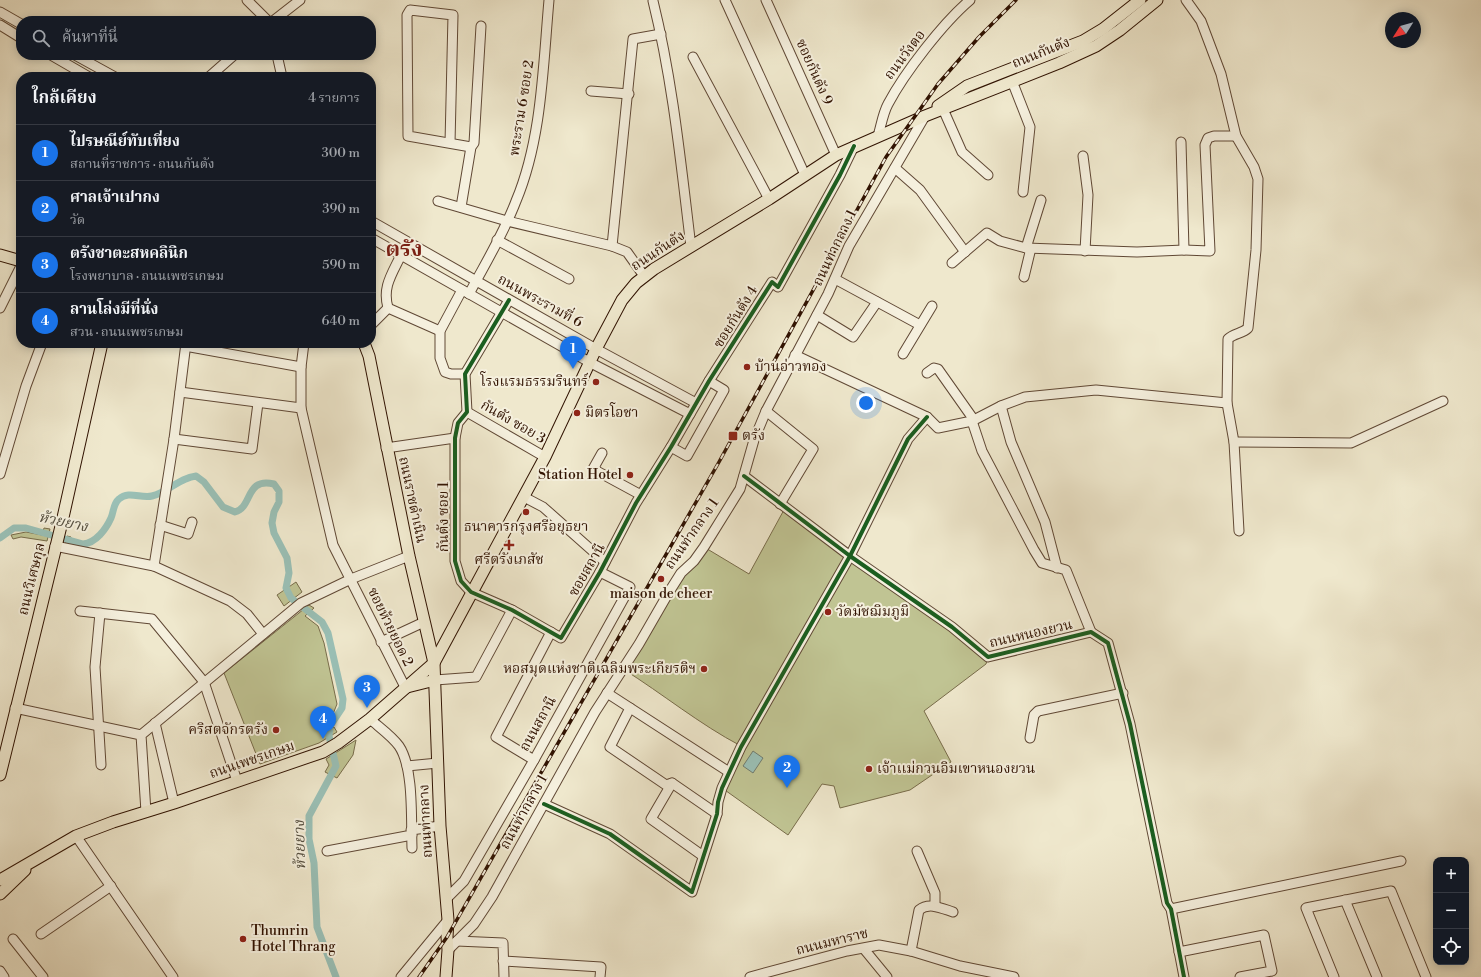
<!DOCTYPE html>
<html lang="th">
<meta charset="utf-8">
<style>
body{margin:0;font-family:"Libre Bodoni","Noto Serif Thai",serif;background:#20242c;color:#f1f3f6}
.controls{position:absolute;right:12px;bottom:12px;display:grid;overflow:hidden;border-radius:8px;box-shadow:0 2px 10px #0003}
.controls button{width:36px;height:36px;display:grid;place-items:center;padding:0;border:0;border-bottom:1px solid #363941;background:#171b24;color:#f1f3f6;font:20px sans-serif}
.compass{position:absolute;left:1385px;top:12px;width:36px;height:36px;border-radius:50%;background:#171b24;box-shadow:0 2px 10px #0003;rotate:233deg}
.you{position:absolute;left:866px;top:403px;width:14px;height:14px;margin:-10px;border:3px solid #fff;border-radius:50%;background:#1a73e8;box-shadow:0 0 0 6px #1a73e833}
.badge{display:grid;place-items:center;width:26px;height:26px;border-radius:50%;background:#1a73e8;color:#fff;font-size:13px;font-weight:700}
.pin{position:absolute;translate:-50% -33px;filter:drop-shadow(0 1px 2px #0008)}
.pin::after{content:'';position:absolute;top:21px;width:14px;height:12px;background:inherit;clip-path:polygon(0 0,100% 0,50% 100%)}
.list{margin:0;padding:0;list-style:none}
h2{display:flex;justify-content:space-between;align-items:center;height:52px;margin:0;padding:0 16px;font-size:17px}
h2 small{font-size:13px;font-weight:400;color:#9ea1a6}
.list li{display:grid;grid-template-columns:26px 1fr auto;gap:12px;align-items:center;box-sizing:border-box;height:56px;padding:0 16px;border-top:1px solid #363941}
.list b{display:block;font-size:15px;white-space:nowrap}
.list p{margin:0;font-size:13px;white-space:nowrap;color:#9ea1a6}
.list em{font-size:13px;font-style:normal;color:#9ea1a6}
.icon{flex:none;width:22px;height:22px;fill:none;stroke:currentColor;stroke-width:2;stroke-linecap:round;stroke-linejoin:round}
.map{position:relative;flex:none;width:1481px;height:977px;overflow:hidden}
.search{position:absolute;background:#171b24;box-shadow:0 2px 10px #0003;left:16px;top:16px;width:360px;height:44px;display:flex;align-items:center;gap:10px;box-sizing:border-box;padding:0 14px;border-radius:16px;color:#9ea1a6;font-size:15px}
.panel{position:absolute;background:#171b24;box-shadow:0 2px 10px #0003;left:16px;top:72px;width:360px;height:276px;border-radius:16px}
.map>svg:first-child{display:block}
.green{fill:#c0c493;stroke:#786c4a}
.water{fill:#9ac0b6;stroke:#707b6e}
.lines{fill:none;stroke-linecap:round;stroke-linejoin:round}
.canal{stroke:#9ac0b6;stroke-width:7}
.minor-casing{stroke:#604835;stroke-width:11}
.major-casing{stroke:#311302;stroke-width:13}
.minor{stroke:#f5f0de;stroke-width:9}
.major{stroke:#efe8cd;stroke-width:11}
.rail-casing{stroke:#311302;stroke-width:3.5}
.rail{stroke:#f5f0de;stroke-width:2;stroke-dasharray:6;stroke-linecap:butt}
.cycleway-casing{stroke:#f5f0de;stroke-width:6}
.cycleway{stroke:#1b5e20;stroke-width:4}
.poi-dot{fill:#8f2418;stroke:#f5f0de;stroke-width:1.5}
.labels{text-anchor:middle;dominant-baseline:central;stroke-width:4;stroke-linejoin:round;paint-order:stroke}
.street-label{font-size:14px;fill:#311302;stroke:#f5f0de}
.poi-label{font-size:14px;fill:#311302;stroke:#f5f0de;text-anchor:start}
.water-label{font-size:15px;font-style:italic;fill:#565041;stroke:#f5f0de}
.town-label{font-size:22px;font-weight:bold;fill:#7a1f14;stroke:#f5f0de}
</style>
<div class="map">
<svg width="1481" height="977" viewBox="0 0 1481 977">
<rect width="100%" height="100%" fill="#efe8cd"/>
<filter id="stains"><feTurbulence type="fractalNoise" baseFrequency=".005" numOctaves="4"/><feColorMatrix values="0 0 0 0 .2 0 0 0 0 .09 0 0 0 0 .02 0 0 0 .5 -.17"/></filter>
<radialGradient id="worn" r=".72"><stop offset=".6" stop-color="#630" stop-opacity="0"/><stop offset="1" stop-color="#630" stop-opacity=".3"/></radialGradient>
<!-- green -->
<g class="green">
<path d="M785,508L988,657L986,664L924,711L951,762L910,790L840,808L834,786L822,784L788,835L722,788L741,746C699,724 663,694 623,669L704,547L749,574Z"/>
<path d="M44,528L50,529L47,541L21,537L13,539L11,535L26,532L42,535Z"/>
<path d="M67,536L71,537L70,542L85,545L84,550L65,545Z"/>
<path d="M296,582L302,592L284,606L277,595Z"/>
<path d="M309,605L314,608L305,616L318,626L324,643L337,704L333,714L325,721L322,734L334,727L337,732L319,743L260,764L224,673Z"/>
<path d="M356,740L353,755L337,778L325,772L329,765L326,759Z"/>
</g>
<!-- water -->
<path class="water" d="M753,751L763,758L753,773L743,766Z"/>
<g class="lines">
<!-- canal -->
<path class="canal" d="M0,538L14,528H26L83,544C96,543 106,529 111,518C114,511 113,504 119,499C129,490 141,499 152,496C168,492 179,478 196,476L204,482L223,507L235,512C253,507 245,477 274,484L279,491V502L274,512L272,523L274,533L287,558L289,573L286,588L291,598L322,622L328,633L343,699L342,708L330,726L329,736L336,766L309,816V839L314,863L317,927L336,977"/>
<!-- minor casing -->
<g class="minor-casing">
<g id="minor">
<path d="M247,0L268,21"/>
<path d="M725,0L805,175"/>
<path d="M766,0L836,155"/>
<path d="M1186,0L1201,21L1221,74L1236,136L1254,167L1258,179L1256,250L1248,328C1242,334 1234,333 1228,339L1227,403L1234,442L1239,531"/>
<path d="M653,1C673,82 681,165 691,247"/>
<path d="M0,12L21,24"/>
<path d="M273,21L300,0"/>
<path d="M0,25L21,38"/>
<path d="M51,55L89,77"/>
<path d="M75,55L115,77"/>
<path d="M277,55L282,77"/>
<path d="M693,57L769,199"/>
<path d="M209,77L234,55"/>
<path d="M1012,81L1030,127L1023,192"/>
<path d="M591,91L629,94"/>
<path d="M943,109L962,152L988,175"/>
<path d="M878,136C881,126 883,113 888,104C905,72 943,23 970,0"/>
<path d="M450,143L453,15L410,10L407,15L408,136L471,147"/>
<path d="M1083,156L1088,195L1085,251"/>
<path d="M895,168L920,190L965,252"/>
<path d="M438,201L507,221L612,246L627,252L644,276"/>
<path d="M461,207L471,147L474,143L481,26"/>
<path d="M371,221L596,349L696,403"/>
<path d="M371,238L591,363L690,414"/>
<path d="M497,240L569,279"/>
<path d="M612,246L633,39L661,34"/>
<path d="M1026,248L1041,200"/>
<path d="M1184,250L1210,251L1205,145L1208,138L1214,136H1236"/>
<path d="M952,263L987,233L1000,241L1026,248L1137,252L1184,250L1181,142"/>
<path d="M1024,277L1031,248"/>
<path d="M835,279L920,325"/>
<path d="M462,290L440,331V358L445,372L451,374H465"/>
<path d="M469,294C485,264 504,233 516,201C542,139 543,66 549,0"/>
<path d="M509,300L465,374L467,412L458,423L455,438V561L461,581L471,592L512,610L561,638L600,572L636,503L671,447L709,381L772,282L778,287L840,175L854,146"/>
<path d="M0,308L21,266"/>
<path d="M388,308L440,331"/>
<path d="M817,315L853,337L877,302"/>
<path d="M371,325L388,308C382,287 392,274 401,255"/>
<path d="M304,343L301,367V408L333,545L405,687"/>
<path d="M185,346L301,367"/>
<path d="M903,354L932,306"/>
<path d="M795,355L927,417L938,428L972,421L1001,406L1025,397L1096,390L1227,403"/>
<path d="M927,373L934,368L938,369L974,420"/>
<path d="M180,392L301,408"/>
<path d="M1001,406L1011,442L1045,522L1057,568"/>
<path d="M766,411L813,449L780,504"/>
<path d="M467,412L545,457"/>
<path d="M972,421L982,451L1034,550L1042,563L1066,570L1091,632"/>
<path d="M174,439L252,449L258,403"/>
<path d="M1234,442L1351,443L1443,401"/>
<path d="M671,447L687,456L724,390L709,381"/>
<path d="M386,448L455,438"/>
<path d="M602,453L593,469L641,495"/>
<path d="M0,474L26,386L42,343"/>
<path d="M744,476L850,556L952,627L988,657L1091,632L1108,643L1130,724L1167,903L1171,909L1184,977"/>
<path d="M524,497L543,507L605,562"/>
<path d="M160,525L188,534L192,522"/>
<path d="M55,546L154,566L230,601L247,614L263,634"/>
<path d="M154,566L174,439L186,343"/>
<path d="M80,611L152,619L204,682L237,781"/>
<path d="M100,613L95,667L101,765"/>
<path d="M381,642L424,622"/>
<path d="M435,680L476,677L512,610"/>
<path d="M607,693L729,772"/>
<path d="M15,708L141,735"/>
<path d="M630,708L610,747L666,785L672,783L717,814"/>
<path d="M370,719C379,727 392,736 399,746C414,768 411,820 412,848"/>
<path d="M155,723L174,803"/>
<path d="M1030,738L1034,715L1038,711L1123,693"/>
<path d="M534,760L496,737L551,632"/>
<path d="M407,766L438,763"/>
<path d="M672,783L651,819L703,856"/>
<path d="M544,804L610,834L692,892L717,814L718,802L722,788L741,747L850,556L908,439L927,417"/>
<path d="M146,812L141,735L301,603L351,579L409,556"/>
<path d="M411,830L440,826"/>
<path d="M76,836L173,977"/>
<path d="M327,851L412,835"/>
<path d="M917,851L935,893V906"/>
<path d="M447,898L464,881L534,760L630,587L600,572"/>
<path d="M1345,900L1377,977"/>
<path d="M1171,909L1401,861"/>
<path d="M41,934L111,886"/>
<path d="M13,939L43,977"/>
<path d="M457,941L503,943L504,977"/>
<path d="M864,949L887,977"/>
<path d="M448,950L474,924L492,897L595,712L639,644L669,592L681,573L694,561L704,547L740,489L754,440L766,411L828,294L849,246L925,116"/>
<path d="M911,951L919,910C929,902 941,908 953,912"/>
<path d="M1179,952L1264,935L1272,971L1240,977"/>
<path d="M503,961L601,967L600,977"/>
<path d="M0,971L4,977"/>
<path d="M401,977L448,920"/>
<path d="M750,977L847,951L879,945L911,951L960,966L1014,977"/>
<path d="M1334,977L1306,908L1391,891L1426,977"/>
</g>
</g>
<!-- major casing -->
<g class="major-casing">
<g id="major">
<path d="M938,106L967,86L1083,41L1103,29L1140,0"/>
<path d="M0,255L21,261"/>
<path d="M364,343L369,356L409,556L434,663L440,826L448,920L447,937L448,950L446,977"/>
<path d="M407,687L435,680"/>
<path d="M0,775L62,522L102,343"/>
<path d="M0,880L76,836L113,822L174,803L323,752L338,743L370,719L434,663L545,457L596,349L622,300L636,283L654,269L769,199L836,155L925,116L1059,63L1096,46L1120,30L1157,0"/>
<path d="M0,894L25,870"/>
</g>
</g>
<!-- minor -->
<use href="#minor" class="minor"/>
<!-- major -->
<use href="#major" class="major"/>
<!-- rail casing -->
<g class="rail-casing">
<path id="rail" d="M419,977L447,937L719,462L886,157L938,84L979,37L1016,0"/>
</g>
<!-- rail -->
<use href="#rail" class="rail"/>
<!-- cycleway casing -->
<g class="cycleway-casing">
<g id="cycleway">
<path d="M509,300L465,374L467,412L458,423L455,438V561L461,581L471,592L512,610L561,638L600,572L636,503L671,447L709,381L772,282L778,287L840,175L854,146"/>
<path d="M744,476L850,556L952,627L988,657L1091,632L1108,643L1130,724L1167,903L1171,909L1184,977"/>
<path d="M544,804L610,834L692,892L717,814L718,802L722,788L741,747L850,556L908,439L927,417"/>
</g>
</g>
<!-- cycleway -->
<use href="#cycleway" class="cycleway"/>
</g>
<!-- markers -->
<g class="poi-dot">
<circle cx="747" cy="367" r="4"/>
<circle cx="596" cy="382" r="4"/>
<circle cx="577" cy="413" r="4"/>
<rect x="728" y="431" width="10" height="10" rx="2"/>
<circle cx="630" cy="475" r="4"/>
<circle cx="526" cy="512" r="4"/>
<path d="M507 539h4v4h4v4h-4v4h-4v-4h-4v-4h4z"/>
<circle cx="661" cy="579" r="4"/>
<circle cx="828" cy="612" r="4"/>
<circle cx="704" cy="669" r="4"/>
<circle cx="276" cy="730" r="4"/>
<circle cx="869" cy="769" r="4"/>
<circle cx="243" cy="939" r="4"/>
</g>
<g class="labels">
<!-- street labels -->
<g class="street-label">
<text transform="translate(1041 53) rotate(-22)">ถนนกันตัง</text>
<text transform="translate(905 55) rotate(-53)">ถนนวังตอ</text>
<text transform="translate(814 72) rotate(66)">ซอยกันตัง 9</text>
<text transform="translate(522 108) rotate(-81)">พระราม 6 ซอย 2</text>
<text transform="translate(835 248) rotate(-64)">ถนนท่ากลาง 1</text>
<text transform="translate(658 251) rotate(-33)">ถนนกันตัง</text>
<text transform="translate(540 301) rotate(29)">ถนนพระรามที่ 6</text>
<text transform="translate(736 317) rotate(-58)">ซอยกันตัง 4</text>
<text transform="translate(513 422) rotate(30)">กันตัง ซอย 3</text>
<text transform="translate(412 500) rotate(78)">ถนนราชดำเนิน</text>
<text transform="translate(444 517) rotate(-90)">กันตัง ซอย 1</text>
<text transform="translate(692 534) rotate(-55)">ถนนท่ากลาง 1</text>
<text transform="translate(587 570) rotate(-60)">ซอยสถานี</text>
<text transform="translate(32 579) rotate(-76)">ถนนวิเศษกุล</text>
<text transform="translate(390 627) rotate(64)">ซอยห้วยยอด 2</text>
<text transform="translate(1031 634) rotate(-13)">ถนนหนองยวน</text>
<text transform="translate(538 724) rotate(-61)">ถนนสถานี</text>
<text transform="translate(252 760) rotate(-19)">ถนนเพชรเกษม</text>
<text transform="translate(524 812) rotate(-61)">ถนนท่ากลาง 1</text>
<text transform="translate(426 821) rotate(-93)">ถนนท่ากลาง</text>
<text transform="translate(832 942) rotate(-14)">ถนนมหาราช</text>
</g>
<!-- poi labels -->
<g class="poi-label">
<text x="755" y="367">บ้านอ่าวทอง</text>
<text x="588" y="382" text-anchor="end">โรงแรมธรรมรินทร์</text>
<text x="585" y="413">มิตรโอชา</text>
<text x="742" y="436">ตรัง</text>
<text x="622" y="475" text-anchor="end">Station Hotel</text>
<text x="526" y="527" text-anchor="middle">ธนาคารกรุงศรีอยุธยา</text>
<text x="509" y="560" text-anchor="middle">ศรีตรังเภสัช</text>
<text x="661" y="594" text-anchor="middle">maison de cheer</text>
<text x="836" y="612">วัดมัชฌิมภูมิ</text>
<text x="696" y="669" text-anchor="end">หอสมุดแห่งชาติเฉลิมพระเกียรติฯ</text>
<text x="268" y="730" text-anchor="end">คริสตจักรตรัง</text>
<text x="877" y="769">เจ้าเเม่กวนอิมเขาหนองยวน</text>
<text x="251" y="931">Thumrin<tspan x="251" dy="16">Hotel Thrang</tspan></text>
</g>
<!-- water labels -->
<g class="water-label">
<text transform="translate(63 522) rotate(12)">ห้วยยาง</text>
<text transform="translate(300 845) rotate(-92)">ห้วยยาง</text>
</g>
<!-- town labels -->
<g class="town-label">
<text x="404" y="249">ตรัง</text>
</g>
</g>
<rect width="100%" height="100%" filter="url(#stains)"/>
<rect width="100%" height="100%" fill="url(#worn)"/>
</svg>
<div class="controls">
<button>+</button>
<button>−</button>
<button><svg class="icon" aria-label="locate" viewBox="0 0 24 24"><circle cx="12" cy="12" r="6"/><path d="M12 2v4M12 18v4M2 12h4M18 12h4"/></svg></button>
</div>
<svg class="compass" viewBox="-18 -18 36 36"><path d="M0-13l5 13h-10z" fill="#e53935"/><path d="M0 13l5-13h-10z" fill="#9ea1a6"/></svg>
<div class="you"></div>
<div class="pin badge" style="left:573px;top:369px">1</div>
<div class="pin badge" style="left:787px;top:788px">2</div>
<div class="pin badge" style="left:367px;top:708px">3</div>
<div class="pin badge" style="left:323px;top:739px">4</div>
<div class="search"><svg class="icon" aria-label="search" viewBox="0 0 24 24"><circle cx="10" cy="10" r="6"/><path d="M15 15l6 6"/></svg>ค้นหาที่นี่</div>
<section class="panel">
<h2>ใกล้เคียง<small>4 รายการ</small></h2>
<ul class="list">
<li><span class="badge">1</span><div><b>ไปรษณีย์ทับเที่ยง</b><p>สถานที่ราชการ · ถนนกันตัง</p></div><em>300 m</em></li>
<li><span class="badge">2</span><div><b>ศาลเจ้าเปากง</b><p>วัด</p></div><em>390 m</em></li>
<li><span class="badge">3</span><div><b>ตรังชาตะสหคลินิก</b><p>โรงพยาบาล · ถนนเพชรเกษม</p></div><em>590 m</em></li>
<li><span class="badge">4</span><div><b>ลานโล่งมีที่นั่ง</b><p>สวน · ถนนเพชรเกษม</p></div><em>640 m</em></li>
</ul>
</section>
</div>
